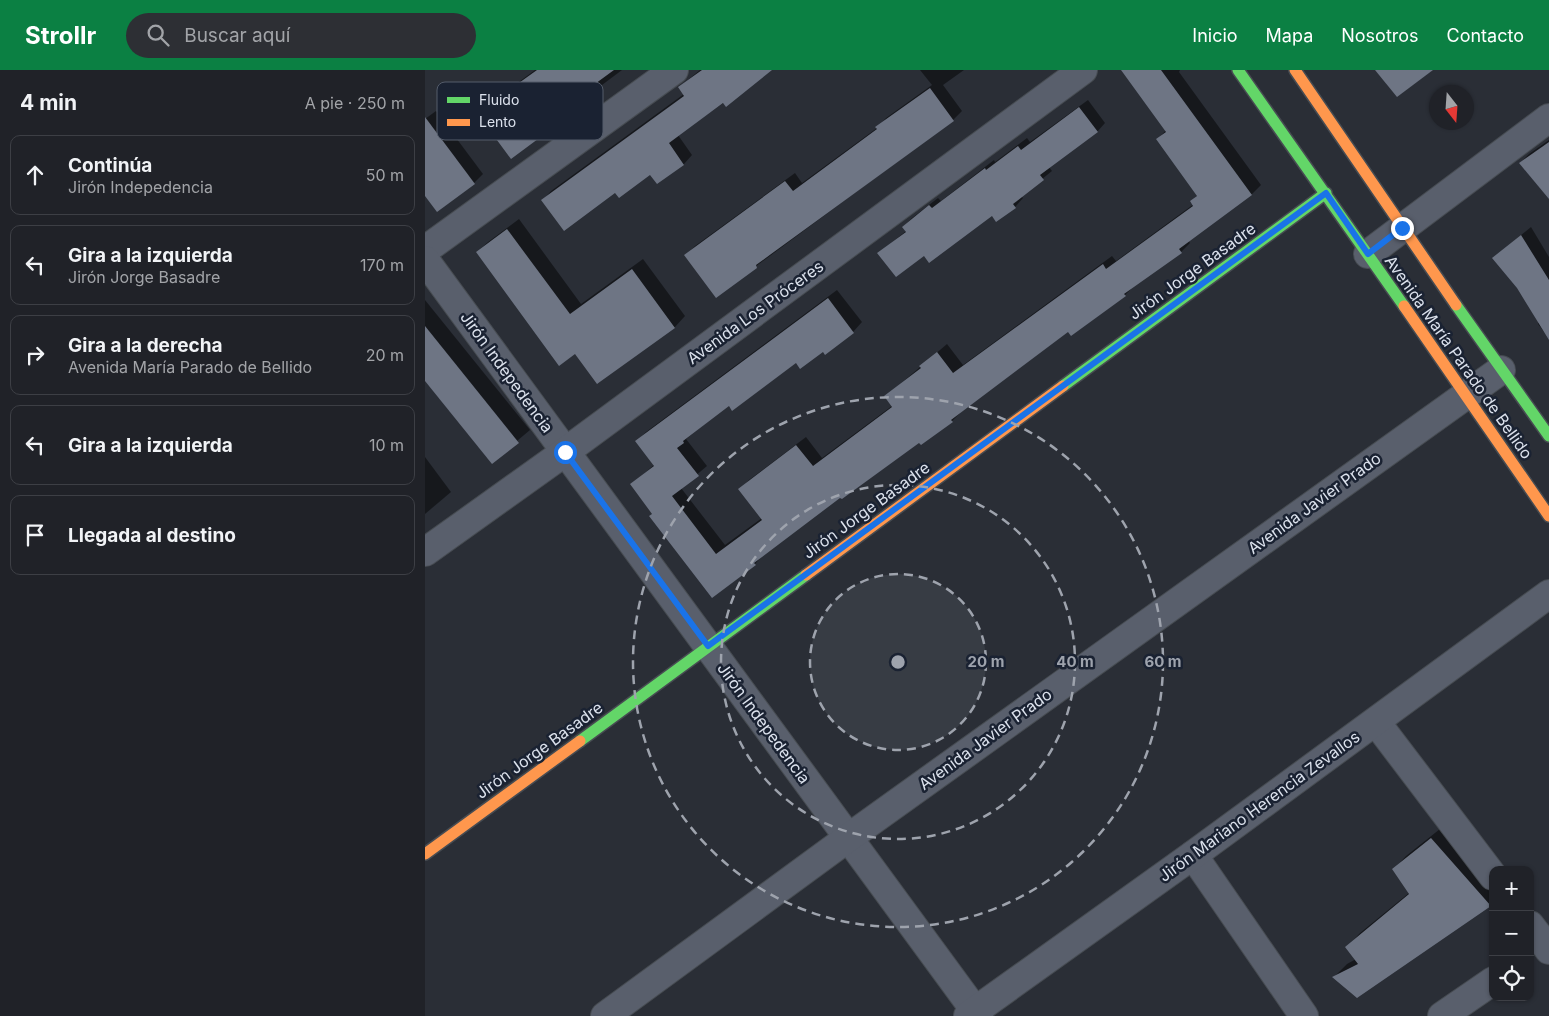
<!DOCTYPE html>
<html lang="es">
<meta charset="utf-8">
<style>
body{margin:0;font-family:Inter,sans-serif;background:#2d2f34;color:#f1f3f6}
.controls{position:absolute;right:15px;bottom:15px;display:grid;overflow:hidden;border-radius:10px;box-shadow:0 1px 4px #0004}
.controls button{width:45px;height:45px;display:grid;place-items:center;padding:0;border:0;border-bottom:1px solid #3d3f45;background:#202228;color:#f1f3f6;font:25px sans-serif}
.compass{position:absolute;left:1004px;top:15px;width:45px;height:45px;border-radius:50%;background:#202228;box-shadow:0 1px 4px #0004;rotate:163deg}
.stop{position:absolute;width:15px;height:15px;margin:-11px;border:4px solid #1a73e8;border-radius:50%;background:#fff}
.stop.end{background:#1a73e8;border-color:#fff;box-shadow:0 1px 5px #0008}
.list{margin:0;padding:0;list-style:none}
h2{display:flex;justify-content:space-between;align-items:center;height:65px;margin:0;padding:0 20px;font-size:21px}
h2 small{font-size:16px;font-weight:400;color:#a2a4a8}
.list li{display:grid;grid-template-columns:32px 1fr auto;gap:15px;align-items:center;box-sizing:border-box;height:80px;margin:0 10px 10px;padding:0 10px;border:1px solid #3d3f45;border-radius:10px}
.list b{display:block;font-size:19px;white-space:nowrap}
.list p{margin:0;font-size:16px;white-space:nowrap;color:#a2a4a8}
.list em{font-size:16px;font-style:normal;color:#a2a4a8}
.icon{flex:none;width:28px;height:28px;fill:none;stroke:currentColor;stroke-width:2;stroke-linecap:round;stroke-linejoin:round}
.map{position:relative;flex:none;width:1124px;height:946px;overflow:hidden}
header{display:flex;align-items:center;gap:30px;box-sizing:border-box;height:70px;padding:0 25px;background:#0b8043;color:#fff}
header strong{font-size:24px}
nav{display:flex;gap:28px;margin-inline-start:auto;font-size:18px}
.search{width:350px;height:45px;background:#2d2f34;display:flex;align-items:center;gap:12px;box-sizing:border-box;padding:0 18px;border-radius:28px;color:#a2a4a8;font-size:19px}
main{display:flex}
aside{flex:1;background:#202228}
.map>svg:first-child{display:block}
.shadow{fill:#0007}
.building{fill:#6e7584}
.lines{fill:none;stroke-linecap:round;stroke-linejoin:round}
.street-casing{stroke:#474c52;stroke-width:30}
.fast-casing{stroke:#474c52;stroke-width:14}
.slow-casing{stroke:#474c52;stroke-width:14}
.street{stroke:#595f6c;stroke-width:28}
.fast{stroke:#63d668;stroke-width:11}
.slow{stroke:#ff974d;stroke-width:11}
.route{stroke:#1a73e8;stroke-width:6}
.ring{fill:none;stroke:#9ea3ad;stroke-width:2.5;stroke-dasharray:9 6}
.labels{text-anchor:middle;dominant-baseline:central;stroke-width:5;stroke-linejoin:round;paint-order:stroke}
.street-label{font-size:16px;fill:#dce2ed;stroke:#1a2232}
.key{fill:#1a2232;stroke:#545c6a;stroke-width:1}
.key-label{font-size:14px;fill:#dce2ed}
.centre{fill:#9ea3ad;stroke:#1a2232;stroke-width:2.5}
.ring-label{font-size:15px;text-anchor:middle;font-weight:bold;fill:#9ea3ad;stroke:#1a2232;stroke-width:5;stroke-linejoin:round;paint-order:stroke}
</style>
<header>
<strong>Strollr</strong>
<div class="search"><svg class="icon" aria-label="search" viewBox="0 0 24 24"><circle cx="10" cy="10" r="6"/><path d="M15 15l6 6"/></svg>Buscar aquí</div>
<nav><a>Inicio</a><a>Mapa</a><a>Nosotros</a><a>Contacto</a></nav>
</header>
<main>
<aside>
<h2>4 min<small>A pie · 250 m</small></h2>
<ul class="list">
<li><svg class="icon" aria-label="ahead" viewBox="0 0 24 24"><path d="M12 20V5M6 11l6-6 6 6"/></svg><div><b>Continúa</b><p>Jirón Indepedencia</p></div><em>50 m</em></li>
<li><svg class="icon" aria-label="left" viewBox="0 0 24 24"><path d="M17 20v-9H6M10 6l-5 5 5 5"/></svg><div><b>Gira a la izquierda</b><p>Jirón Jorge Basadre</p></div><em>170 m</em></li>
<li><svg class="icon" aria-label="right" viewBox="0 0 24 24"><path d="M7 20v-9h11M14 6l5 5-5 5"/></svg><div><b>Gira a la derecha</b><p>Avenida María Parado de Bellido</p></div><em>20 m</em></li>
<li><svg class="icon" aria-label="left" viewBox="0 0 24 24"><path d="M17 20v-9H6M10 6l-5 5 5 5"/></svg><div><b>Gira a la izquierda</b></div><em>10 m</em></li>
<li><svg class="icon" aria-label="arrive" viewBox="0 0 24 24"><path d="M6 21V4h12l-3 4 3 4H6"/></svg><div><b>Llegada al destino</b></div></li>
</ul>
</aside>
<div class="map">
<svg width="1124" height="946" viewBox="0 0 1124 946">
<rect width="100%" height="100%" fill="#2a2e36"/>
<!-- shadow -->
<g class="shadow">
<path d="M110,0H197L169,21L166,15L120,49L125,56L116,65L54,44L63,35Z"/>
<path d="M275,0H345L253,65L267,85L259,94L232,113L225,103L191,121L118,130L126,121L259,24L254,17Z"/>
<path d="M495,0H539L518,15L537,41L528,50L291,226L261,185L270,176L370,103L377,113L452,58L461,48L507,15Z"/>
<path d="M701,0H755L754,2L836,115L827,124L763,170L765,173L756,182L709,216L700,225L643,260L536,342L527,351L494,371L416,426L339,484L330,494L287,526L206,415L230,394L212,371L221,362L412,220L437,252L428,262L400,283L398,280L371,291L304,334L261,369L282,396L256,418L300,475L337,448L315,419L324,410L381,367L397,388L467,336L460,327L522,274L538,295L687,186L691,191L769,134L766,131L773,125L733,69L741,60Z"/>
<path d="M663,30L680,53L672,62L624,97L627,101L596,126L598,128L590,137L567,145L500,184L454,183L481,161L478,157L487,148L513,128L516,131L569,90L570,92L602,68L605,72Z"/>
<path d="M11,41L58,104L49,113L0,124V49Z"/>
<path d="M1124,70V127L1095,93L1104,84Z"/>
<path d="M94,149L156,234L218,189L260,246L250,257L173,313L151,283L52,182L63,172Z"/>
<path d="M1106,157L1124,187V268L1113,254L1114,252L1078,180Z"/>
<path d="M0,230L105,360L67,392L0,309Z"/>
<path d="M0,387L26,422L0,444Z"/>
<path d="M1020,755L1068,810V832L1065,835L909,907L922,894L931,889L922,877L935,863L984,823L968,800L981,786Z"/>
</g>
<!-- building -->
<g class="building">
<path d="M112,0H189L111,57L117,66L86,89L52,43Z"/>
<path d="M277,0H347L301,37L298,33L244,73L259,95L232,114L225,105L194,128L190,123L139,161L116,130L259,26L253,17Z"/>
<path d="M696,0H736L827,125L754,179L757,183L699,224L701,226L646,266L643,262L526,350L528,352L496,375L494,373L417,429L415,428L329,493L331,495L287,528L224,446L227,444L205,414L229,396L210,371L403,228L429,263L400,285L398,282L375,299L371,293L307,341L304,336L258,371L259,373L252,378L274,406L247,426L291,484L337,450L313,419L371,375L388,396L467,337L459,326L496,298L494,296L512,282L528,303L678,194L681,199L768,136L765,131L772,126L731,69L741,62Z"/>
<path d="M950,0H1008L972,27Z"/>
<path d="M505,18L529,51L331,195L332,198L291,228L259,185L360,111L368,121L452,59L450,57Z"/>
<path d="M654,37L673,62L615,105L619,110L588,134L591,138L571,152L567,146L504,193L499,186L471,207L452,183L481,162L477,157L504,135L507,138L560,98L561,100L593,76L596,80Z"/>
<path d="M0,47L50,114L12,142L0,126Z"/>
<path d="M1124,72V129L1094,93Z"/>
<path d="M82,159L145,244L207,199L250,258L172,314L150,284L134,296L51,182Z"/>
<path d="M1096,165L1124,210V270L1092,218L1067,188Z"/>
<path d="M0,256L94,373L67,394L0,311Z"/>
<path d="M1006,768L1066,836L932,928L907,907L933,894L920,877L984,824L967,799Z"/>
</g>
<g class="lines">
<!-- street casing -->
<g class="street-casing">
<g id="street">
<path d="M0,180L249,0"/>
<path d="M943,184L1124,48"/>
<path d="M0,190L554,946"/>
<path d="M0,482L140,382L658,0"/>
<path d="M951,652L1068,806"/>
<path d="M768,785L879,946"/>
<path d="M1105,855L1124,880"/>
<path d="M180,946L423,768L1076,300"/>
<path d="M543,946L768,785L1124,524"/>
<path d="M1017,946L1068,911"/>
</g>
</g>
<!-- fast casing -->
<g class="fast-casing">
<g id="fast">
<path d="M813,0L979,236"/>
<path d="M1031,235L1124,366"/>
<path d="M638,316L901,123"/>
<path d="M155,671L381,505"/>
</g>
</g>
<!-- slow casing -->
<g class="slow-casing">
<g id="slow">
<path d="M870,0L1031,235"/>
<path d="M979,236L1124,446"/>
<path d="M381,505L638,316"/>
<path d="M0,784L155,671"/>
</g>
</g>
<!-- street -->
<use href="#street" class="street"/>
<!-- fast -->
<use href="#fast" class="fast"/>
<!-- slow -->
<use href="#slow" class="slow"/>
</g>
<g class="lines">
<!-- route -->
<path class="route" d="M140,382L283,576L901,123L943,184L977,158"/>
</g>
<!-- distance rings -->
<circle cx="473" cy="592" r="88" fill="#9ea3ad" fill-opacity=".12"/>
<g class="ring">
<circle cx="473" cy="592" r="88"/>
<circle cx="473" cy="592" r="177"/>
<circle cx="473" cy="592" r="265"/>
</g>
<g class="labels">
<!-- street labels -->
<g class="street-label">
<text transform="translate(767 201) rotate(-36)">Jirón Jorge Basadre</text>
<text transform="translate(330 242) rotate(-36)">Avenida Los Próceres</text>
<text transform="translate(1034 287) rotate(55)">Avenida María Parado de Bellido</text>
<text transform="translate(82 302) rotate(54)">Jirón Indepedencia</text>
<text transform="translate(889 433) rotate(-36)">Avenida Javier Prado</text>
<text transform="translate(441 440) rotate(-36)">Jirón Jorge Basadre</text>
<text transform="translate(339 653) rotate(54)">Jirón Indepedencia</text>
<text transform="translate(560 669) rotate(-36)">Avenida Javier Prado</text>
<text transform="translate(114 680) rotate(-36)">Jirón Jorge Basadre</text>
<text transform="translate(834 736) rotate(-36)">Jirón Mariano Herencia Zevallos</text>
</g>
</g>
<!-- legend -->
<rect x="12" y="12" width="166" height="58" rx="8" class="key"/>
<rect x="22" y="27" width="23" height="6" fill="#63d668"/>
<rect x="22" y="49" width="23" height="7" fill="#ff974d"/>
<g class="key-label">
<text x="54" y="35">Fluido</text>
<text x="54" y="57">Lento</text>
</g>
<circle cx="473" cy="592" r="8" class="centre"/>
<g class="ring-label">
<text x="561" y="597">20 m</text>
<text x="650" y="597">40 m</text>
<text x="738" y="597">60 m</text>
</g>
</svg>
<div class="controls">
<button>+</button>
<button>−</button>
<button><svg class="icon" aria-label="locate" viewBox="0 0 24 24"><circle cx="12" cy="12" r="6"/><path d="M12 2v4M12 18v4M2 12h4M18 12h4"/></svg></button>
</div>
<svg class="compass" viewBox="-18 -18 36 36"><path d="M0-13l5 13h-10z" fill="#e53935"/><path d="M0 13l5-13h-10z" fill="#a2a4a8"/></svg>
<div class="stop" style="left:140px;top:382px"></div>
<div class="stop end" style="left:977px;top:158px"></div>
</div>
</main>
